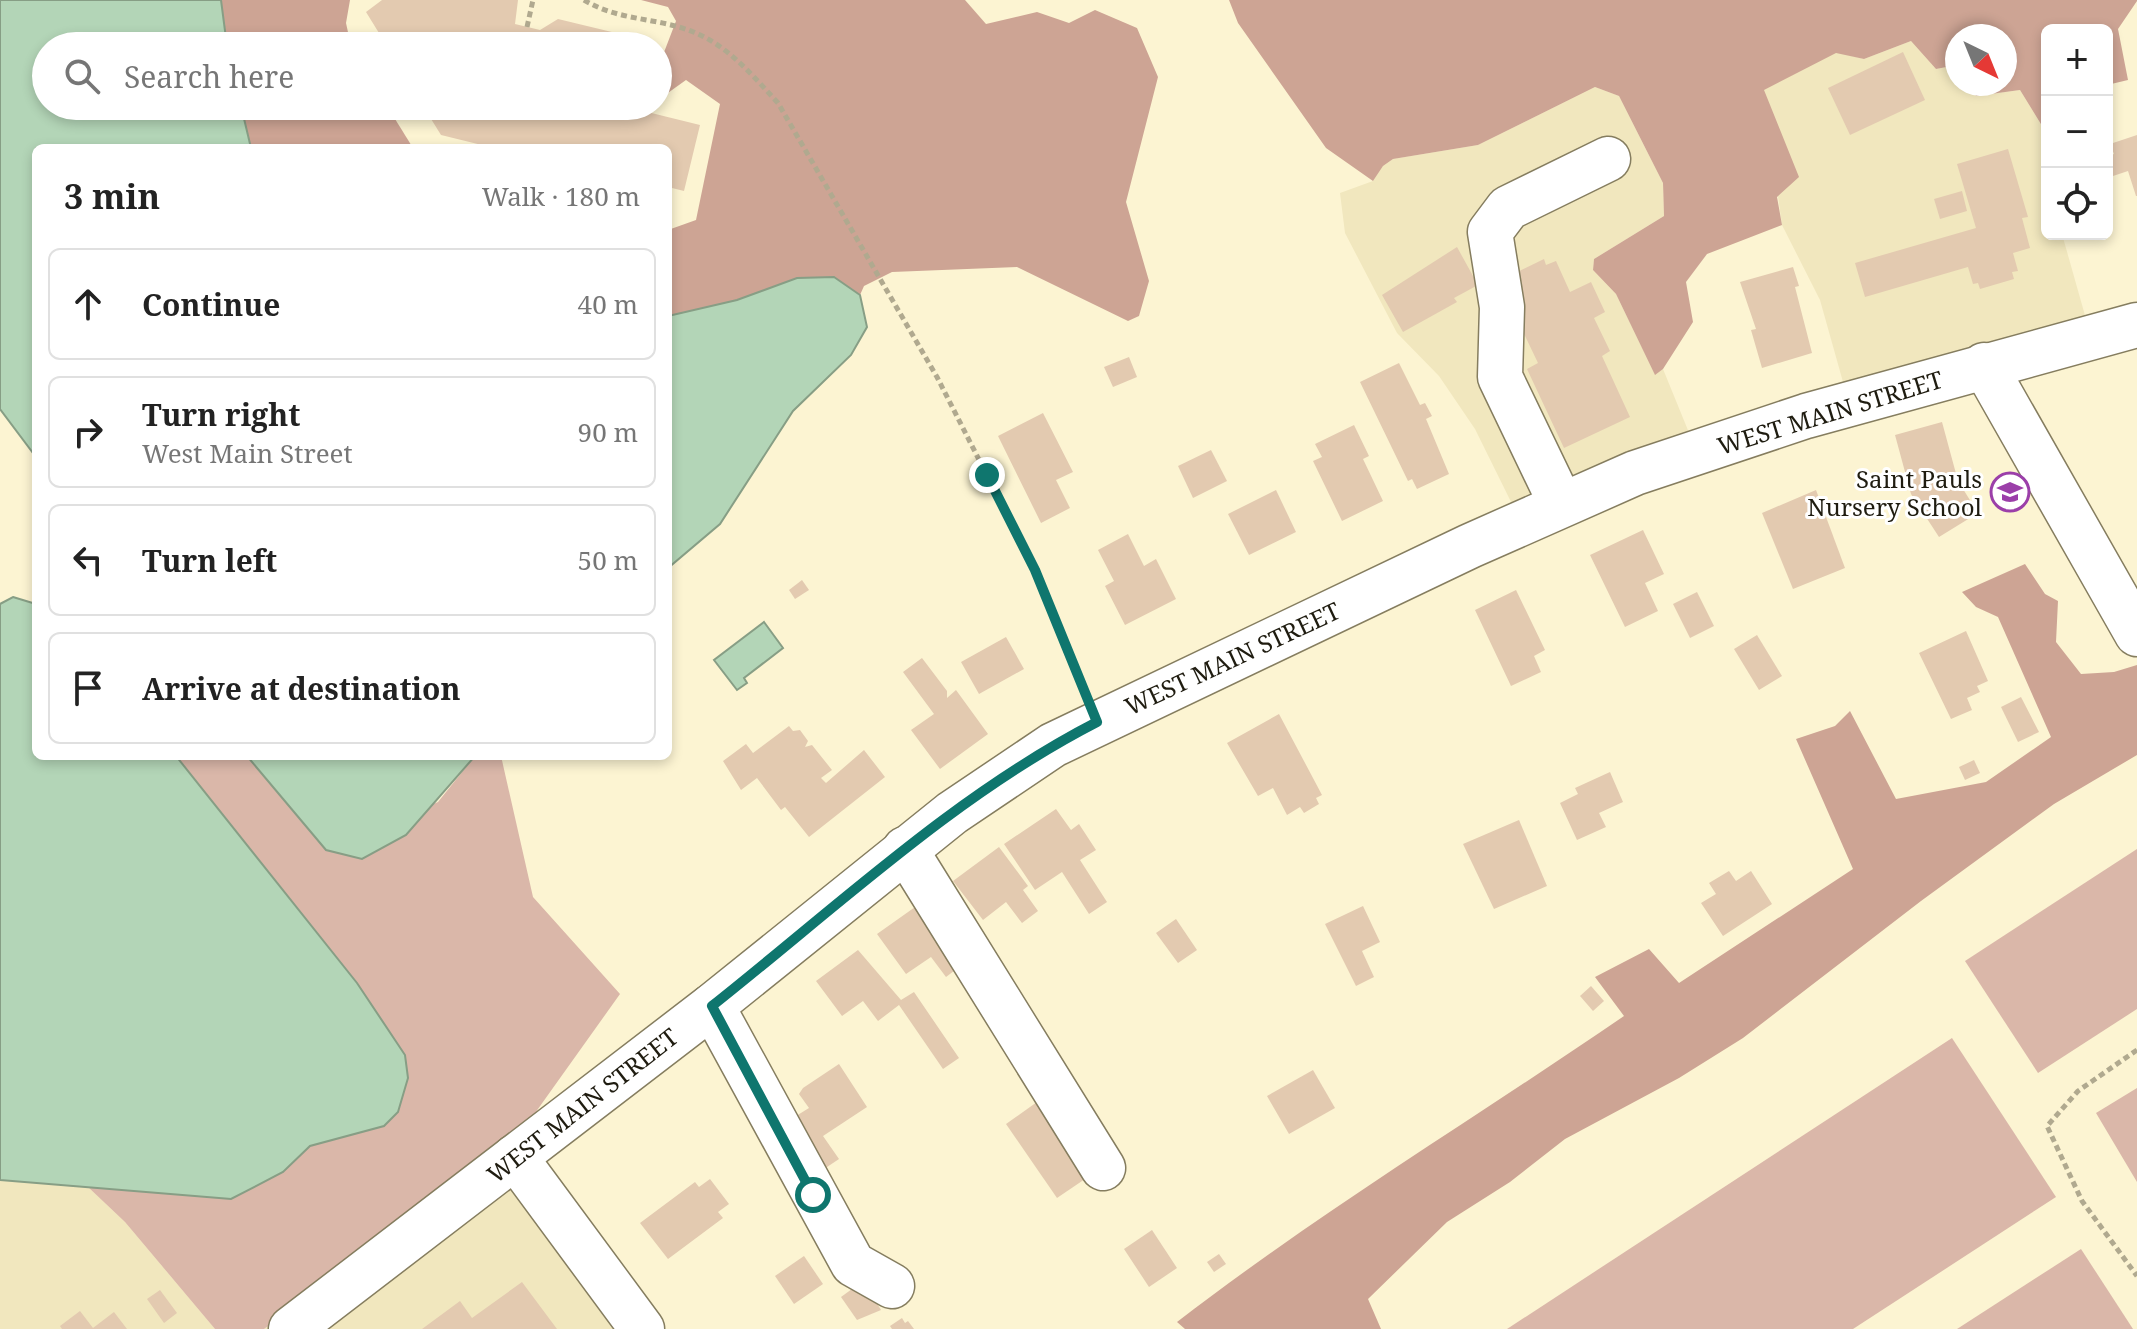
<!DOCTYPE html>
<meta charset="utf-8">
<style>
body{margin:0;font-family:"Noto Serif",serif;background:#f6f6f6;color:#222}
.controls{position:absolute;right:24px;top:24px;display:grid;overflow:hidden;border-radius:12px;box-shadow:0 4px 12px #0003}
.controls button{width:72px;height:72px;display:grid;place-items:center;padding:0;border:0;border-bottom:2px solid #e0e0e0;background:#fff;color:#222;font:40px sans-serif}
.compass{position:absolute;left:1945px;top:24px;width:72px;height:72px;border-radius:50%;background:#fff;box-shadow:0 4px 12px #0003;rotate:137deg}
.stop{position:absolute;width:24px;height:24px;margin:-18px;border:6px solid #0f766e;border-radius:50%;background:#fff}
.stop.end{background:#0f766e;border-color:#fff;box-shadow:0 2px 8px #0008}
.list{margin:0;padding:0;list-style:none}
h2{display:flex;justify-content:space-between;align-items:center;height:104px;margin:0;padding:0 32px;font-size:34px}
h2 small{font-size:26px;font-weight:400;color:#767676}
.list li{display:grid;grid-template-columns:52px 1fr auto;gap:24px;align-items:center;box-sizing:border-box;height:112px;margin:0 16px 16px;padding:0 16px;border:2px solid #e0e0e0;border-radius:12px}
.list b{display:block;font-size:30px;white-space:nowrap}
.list p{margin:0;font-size:26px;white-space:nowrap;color:#767676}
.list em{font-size:26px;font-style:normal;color:#767676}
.icon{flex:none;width:44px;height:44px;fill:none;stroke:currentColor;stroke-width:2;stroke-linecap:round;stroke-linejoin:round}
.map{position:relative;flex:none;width:2137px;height:1329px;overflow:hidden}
.search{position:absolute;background:#fff;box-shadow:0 4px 12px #0003;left:32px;top:32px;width:640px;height:88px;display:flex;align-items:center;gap:20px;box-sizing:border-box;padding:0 28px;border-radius:44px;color:#767676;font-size:30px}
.panel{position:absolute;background:#fff;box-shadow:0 4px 12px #0003;left:32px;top:144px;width:640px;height:616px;border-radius:12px}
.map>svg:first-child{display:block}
.built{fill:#f1e7be}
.green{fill:#dab7a9}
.forest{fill:#cda494}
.water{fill:#b3d5b7;stroke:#879e85;stroke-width:2}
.building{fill:#e3cab0}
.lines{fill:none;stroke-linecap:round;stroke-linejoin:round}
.minor-casing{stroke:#857d5f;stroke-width:47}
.major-casing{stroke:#857d5f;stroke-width:47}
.path{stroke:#b0a98f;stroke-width:5;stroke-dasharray:6 4;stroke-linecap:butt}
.minor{stroke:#fff;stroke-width:44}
.major{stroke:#fff;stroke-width:44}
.route{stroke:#0f766e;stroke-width:10}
.labels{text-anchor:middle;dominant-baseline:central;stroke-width:6;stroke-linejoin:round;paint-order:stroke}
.street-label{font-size:24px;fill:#1f1c10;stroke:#fff}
.poi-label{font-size:24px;fill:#1f1c10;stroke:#fff;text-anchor:end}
</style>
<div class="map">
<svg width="2137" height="1329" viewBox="0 0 2137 1329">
<rect width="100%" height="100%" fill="#fcf4d2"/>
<!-- built -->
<g class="built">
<path d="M1911,41L1936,69L1957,65V84H1969L1976,96L2020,90L2047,134V234H2062L2088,326L1850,389L1843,382L1820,300L1782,225L1763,90L1836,52L1864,59Z"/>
<path d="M1595,87L1619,96L1663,183L1664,216L1594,259L1593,270L1616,294L1655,374L1663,369L1694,445L1517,514L1475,429L1439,376L1397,333L1345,233L1340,193L1373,181L1383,166L1393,159L1478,145Z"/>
<path d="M508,1151L640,1329H264L301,1300Z"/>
<path d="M0,1180L88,1187L125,1222L215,1329H0Z"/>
</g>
<!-- green -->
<g class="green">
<path d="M176,756H247L326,850L438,802L475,756H501L533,897L620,994L508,1151L264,1329H215L125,1222L88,1187L231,1199L283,1172L310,1146L339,1137L405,1055L357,983Z"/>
<path d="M2137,849V1009L2038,1073L1965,961Z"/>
<path d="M1952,1038L2056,1197L1853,1329H1507Z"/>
<path d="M2137,1088V1182L2096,1113Z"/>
<path d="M2081,1249L2133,1329H1957Z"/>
</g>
<!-- forest -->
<g class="forest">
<path d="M221,0H350L346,23L351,46H227Z"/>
<path d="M641,0H965L986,24L1037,12L1069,23L1095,10L1137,28L1158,77L1126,202L1149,281L1139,316L1128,321L1017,267L892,272L864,286L860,295L834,277L797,278L737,300L668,316V230L696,220L720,104L686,80L665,95L658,92V68L676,21L668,7Z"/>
<path d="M1229,0H2137V1L2118,29L2128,80L2107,85V30H2047V134L2020,90L1976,96L1969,84H2005V36H1957V65L1936,69L1911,41L1864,59L1836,53L1764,90L1799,177L1777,197L1782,225L1707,254L1686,282L1693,322L1663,369L1655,375L1616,294L1593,270L1594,259L1664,216L1663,183L1619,96L1595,87L1478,145L1393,159L1383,166L1373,181L1326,148L1238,23Z"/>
<path d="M241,106H387L413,148H251Z"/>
<path d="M2025,564L2045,594L2058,601L2056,642L2081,674L2114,672L2137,665V755L2054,804L1921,901L1743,1038L1679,1078L1565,1139L1510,1182L1447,1222L1368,1299L1381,1329H1185L1177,1322C1321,1211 1474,1119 1624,1016L1595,977L1649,949L1679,983L1853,869L1796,739L1835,726L1850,711L1896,799L1986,782L2051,737L1998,617L1976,607L1962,592Z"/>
</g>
<!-- water -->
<g class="water">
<path d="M0,0H221L227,46H46V106H241L251,148H36V457L0,409Z"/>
<path d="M834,277L860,295L867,327L851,355L793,411L720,524L668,568V316L737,300L797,278Z"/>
<path d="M13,597L36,604V756H176L357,983L405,1055L408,1078L398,1112L384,1126L310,1146L283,1172L231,1199L0,1180V604Z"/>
<path d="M764,622L783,648L744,678L747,683L737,690L714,660Z"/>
<path d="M247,756H475L406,835L362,859L326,850Z"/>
</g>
<!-- building -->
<g class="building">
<path d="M382,0H518L515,24L540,30L558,19L645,40L644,46H387L366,12Z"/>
<path d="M1903,52L1925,100L1850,135L1828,88Z"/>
<path d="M423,106H623L700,125L684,191L668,187V148H494L441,135Z"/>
<path d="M2137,135V196H2136L2128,171L2107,178V156L2114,154L2110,144Z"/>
<path d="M2008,149L2028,217L2022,218L2030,248L2013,253L2018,271L2012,272L2014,279L1980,289L1978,283L1973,284L1968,267L1865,297L1855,263L1976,228L1957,164Z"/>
<path d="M1962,191L1967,211L1940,219L1934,199Z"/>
<path d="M1457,247L1478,285L1454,298L1457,302L1403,332L1382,295Z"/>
<path d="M1544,259L1546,265L1556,261L1570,292L1591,282L1605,312L1594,318L1610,351L1602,356L1630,417L1564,448L1527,369L1538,363L1515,315V273Z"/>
<path d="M1793,267L1799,286L1795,287L1812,353L1762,368L1751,330L1756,329L1740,282Z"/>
<path d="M1129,357L1137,377L1113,387L1104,367Z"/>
<path d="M1399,363L1420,405L1425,403L1432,416L1426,419L1449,474L1417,489L1412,479L1408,481L1360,382Z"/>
<path d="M1043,413L1073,472L1056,480L1070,508L1041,523L998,436Z"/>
<path d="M1942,422L1958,481L1978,513L1939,537L1911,494L1895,435Z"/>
<path d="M1354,425L1369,456L1363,459L1383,501L1342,521L1313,461L1322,457L1315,444Z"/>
<path d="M1211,450L1227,481L1193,498L1178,466Z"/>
<path d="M1276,490L1296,532L1249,555L1228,514Z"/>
<path d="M1816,490L1845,568L1793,589L1762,513Z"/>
<path d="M1643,530L1664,574L1645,583L1658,611L1625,627L1590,555Z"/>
<path d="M1128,534L1144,566L1156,559L1176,599L1125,625L1105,586L1114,581L1098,550Z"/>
<path d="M802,580L809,590L795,599L789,590Z"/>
<path d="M1516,590L1545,650L1534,656L1541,672L1511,686L1475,610Z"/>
<path d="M1697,592L1714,626L1690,638L1673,604Z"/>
<path d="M1966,631L1988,681L1977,686L1980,692L1967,698L1972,710L1951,719L1919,653Z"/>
<path d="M1757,635L1782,676L1759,690L1734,649Z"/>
<path d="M1006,637L1024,669L979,694L961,662Z"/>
<path d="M922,658L947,691V698L956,690L988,734L940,769L911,730L934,714L903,672Z"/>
<path d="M2021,697L2039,732L2018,742L2001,707Z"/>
<path d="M1279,714L1322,795L1316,798L1319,804L1304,813L1300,807L1287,815L1273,788L1258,796L1227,743Z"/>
<path d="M789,726L793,731L800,730L808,741L805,747L812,745L832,770L821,778L826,783L864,750L885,777L809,837L785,807L781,810L757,778L741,790L723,761L746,744L753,753Z"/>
<path d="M1974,760L1980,773L1965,780L1959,767Z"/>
<path d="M1610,772L1623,802L1599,813L1606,827L1577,840L1560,803L1578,794L1575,788Z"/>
<path d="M1056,809L1071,830L1079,824L1096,850L1080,860L1107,902L1089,914L1062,872L1035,890L1004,844Z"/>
<path d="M1519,820L1547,886L1494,909L1463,844Z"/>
<path d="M999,847L1028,886L1023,890L1038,911L1022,923L1006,902L983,920L953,881Z"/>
<path d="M1729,871L1736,881L1751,871L1772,904L1723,936L1701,903L1716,894L1709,883Z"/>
<path d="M925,900L967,961L946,977L931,957L906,974L877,934Z"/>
<path d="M1363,906L1380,942L1362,951L1374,977L1356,986L1325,924Z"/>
<path d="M1176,919L1197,950L1178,963L1156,933Z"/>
<path d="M858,950L901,1000L914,992L959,1058L943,1069L899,1005L878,1021L863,1001L842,1016L816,981Z"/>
<path d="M1591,986L1604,1001L1593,1011L1580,996Z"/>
<path d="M839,1064L867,1107L823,1136L839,1159L821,1171L788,1121L809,1108L799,1094L803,1088Z"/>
<path d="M1313,1070L1335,1108L1289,1134L1267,1096Z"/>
<path d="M1037,1102L1085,1179L1057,1198L1006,1124Z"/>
<path d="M710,1179L729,1204L718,1212L723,1218L668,1259L640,1223L695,1182L699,1187Z"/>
<path d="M1152,1230L1177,1268L1149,1287L1124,1249Z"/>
<path d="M1219,1254L1226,1264L1214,1272L1207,1262Z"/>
<path d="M804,1256L823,1284L794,1304L775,1276Z"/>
<path d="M863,1281L881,1310L857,1320L841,1297Z"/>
<path d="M522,1282L557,1329H422L460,1301L472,1318Z"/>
<path d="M160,1290L177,1313L164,1323L147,1299Z"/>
<path d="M80,1311L93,1328L114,1312L127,1329H62L60,1326Z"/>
<path d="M902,1318L905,1323L908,1321L914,1329H892L890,1326Z"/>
</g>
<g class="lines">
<!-- minor casing -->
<g class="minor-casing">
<g id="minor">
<path d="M1984,365L2137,634"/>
<path d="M1561,504L1500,377L1502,307L1490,232L1508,208L1608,159"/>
<path d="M905,849L1103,1168"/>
<path d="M712,1006L853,1264L892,1286"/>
<path d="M515,1157L642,1329"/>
</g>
</g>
<!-- major casing -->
<g class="major-casing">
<path id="major" d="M291,1329L712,1006L952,813L1053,745L1470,546L1635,473L1806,416L2137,325"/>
</g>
<!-- path -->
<g class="path">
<path d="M584,0C620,22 661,17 698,34C730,48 755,78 778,103L937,377L1035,570L1083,688"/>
<path d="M527,27L533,0"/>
<path d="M2137,1050L2078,1091L2047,1126L2082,1201L2137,1276"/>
</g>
<!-- minor -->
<use href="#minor" class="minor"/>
<!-- major -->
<use href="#major" class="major"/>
</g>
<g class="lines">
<!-- route -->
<path class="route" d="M813,1195L712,1006C837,907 955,795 1097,722L1035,570L987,475"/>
</g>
<!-- icons -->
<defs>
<g id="school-ring" transform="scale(2)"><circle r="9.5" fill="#fff" stroke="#9b3fa9" stroke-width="1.5"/><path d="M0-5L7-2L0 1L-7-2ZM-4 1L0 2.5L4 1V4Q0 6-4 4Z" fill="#9b3fa9"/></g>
</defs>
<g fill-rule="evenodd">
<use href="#school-ring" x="2010" y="492"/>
</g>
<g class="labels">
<!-- street labels -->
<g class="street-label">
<text transform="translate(1830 412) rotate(-17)">WEST MAIN STREET</text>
<text transform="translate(1232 658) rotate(-25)">WEST MAIN STREET</text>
<text transform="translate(582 1105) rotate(-38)">WEST MAIN STREET</text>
</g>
<!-- poi labels -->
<g class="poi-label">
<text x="1982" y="478">Saint Pauls<tspan x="1982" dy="28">Nursery School</tspan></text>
</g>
</g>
</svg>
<div class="controls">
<button>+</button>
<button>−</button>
<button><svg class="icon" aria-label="locate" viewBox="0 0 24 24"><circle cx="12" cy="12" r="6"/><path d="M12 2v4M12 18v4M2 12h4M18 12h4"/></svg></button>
</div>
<svg class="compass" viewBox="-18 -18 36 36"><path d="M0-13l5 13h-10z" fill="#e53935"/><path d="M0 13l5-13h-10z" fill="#767676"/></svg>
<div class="stop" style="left:813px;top:1195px"></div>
<div class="stop end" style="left:987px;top:475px"></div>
<div class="search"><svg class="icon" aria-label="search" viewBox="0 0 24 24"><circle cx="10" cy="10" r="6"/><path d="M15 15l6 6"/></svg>Search here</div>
<section class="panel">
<h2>3 min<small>Walk · 180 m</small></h2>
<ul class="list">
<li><svg class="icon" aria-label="ahead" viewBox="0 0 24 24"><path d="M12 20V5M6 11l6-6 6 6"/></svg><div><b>Continue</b></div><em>40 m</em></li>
<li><svg class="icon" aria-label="right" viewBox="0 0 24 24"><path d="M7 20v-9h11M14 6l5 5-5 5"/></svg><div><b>Turn right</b><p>West Main Street</p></div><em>90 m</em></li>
<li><svg class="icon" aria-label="left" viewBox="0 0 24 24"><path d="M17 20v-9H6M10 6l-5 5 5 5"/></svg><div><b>Turn left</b></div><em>50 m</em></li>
<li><svg class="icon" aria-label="arrive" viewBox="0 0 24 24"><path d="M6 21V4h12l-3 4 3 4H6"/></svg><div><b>Arrive at destination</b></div></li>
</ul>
</section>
</div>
